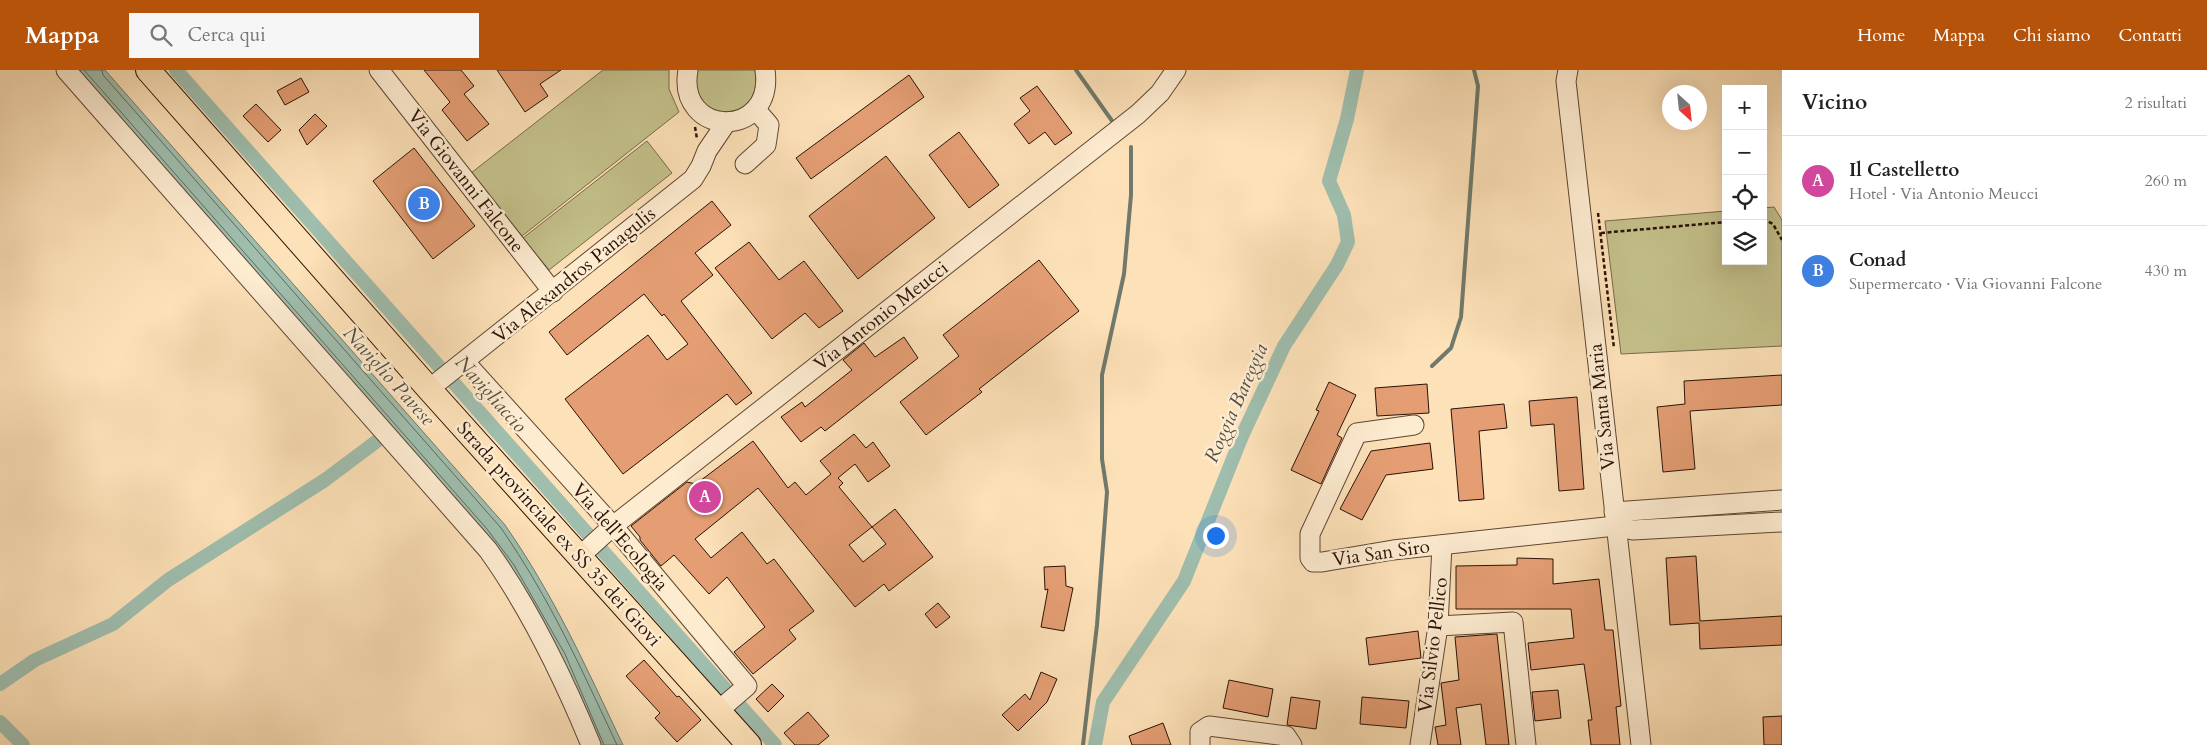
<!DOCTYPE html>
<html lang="it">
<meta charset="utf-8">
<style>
body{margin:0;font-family:Cardo,serif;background:#f6f6f6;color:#222}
.controls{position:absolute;right:15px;top:15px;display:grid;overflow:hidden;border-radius:0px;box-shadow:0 5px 20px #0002}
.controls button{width:45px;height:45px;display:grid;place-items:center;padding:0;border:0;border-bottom:1px solid #e0e0e0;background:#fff;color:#222;font:25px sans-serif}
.compass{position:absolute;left:1662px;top:15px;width:45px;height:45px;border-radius:50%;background:#fff;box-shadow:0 5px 20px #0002;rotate:153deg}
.you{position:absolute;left:1215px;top:465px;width:18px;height:18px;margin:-12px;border:4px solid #fff;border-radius:50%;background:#1a73e8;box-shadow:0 0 0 8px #1a73e833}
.badge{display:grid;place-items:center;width:32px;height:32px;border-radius:50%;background:#b45309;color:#fff;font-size:16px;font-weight:700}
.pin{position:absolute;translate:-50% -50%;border:2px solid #fff;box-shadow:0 1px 5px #0006}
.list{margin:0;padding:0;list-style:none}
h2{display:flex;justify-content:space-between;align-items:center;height:65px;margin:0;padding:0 20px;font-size:21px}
h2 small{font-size:16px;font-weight:400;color:#767676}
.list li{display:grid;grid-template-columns:32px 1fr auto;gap:15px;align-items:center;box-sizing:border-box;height:90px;padding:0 20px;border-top:1px solid #e0e0e0}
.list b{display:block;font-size:19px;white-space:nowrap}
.list p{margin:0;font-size:16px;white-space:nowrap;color:#767676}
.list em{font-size:16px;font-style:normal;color:#767676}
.icon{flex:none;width:28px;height:28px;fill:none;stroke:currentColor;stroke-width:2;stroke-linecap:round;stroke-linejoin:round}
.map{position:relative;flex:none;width:1782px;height:675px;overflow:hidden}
header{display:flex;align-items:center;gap:30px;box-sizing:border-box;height:70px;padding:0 25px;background:#b45309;color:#fff}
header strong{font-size:24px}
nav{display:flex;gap:28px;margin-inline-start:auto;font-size:18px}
.search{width:350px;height:45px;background:#f6f6f6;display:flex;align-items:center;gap:12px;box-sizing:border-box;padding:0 18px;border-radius:0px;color:#767676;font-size:19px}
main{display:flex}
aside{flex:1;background:#fff}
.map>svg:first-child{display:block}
.green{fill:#c4c18b;stroke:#776a49}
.water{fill:#9fbeae;stroke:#70796b}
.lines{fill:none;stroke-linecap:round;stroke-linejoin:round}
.shore{stroke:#64685a;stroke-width:1}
.stream{stroke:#70796b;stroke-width:4}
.canal{stroke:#9fbeae;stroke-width:14}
.building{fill:#e59e74;stroke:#2a1207}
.minor-casing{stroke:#5f4633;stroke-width:21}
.major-casing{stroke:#2a1207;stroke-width:26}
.path{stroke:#2a1207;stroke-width:2.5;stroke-dasharray:4 2.5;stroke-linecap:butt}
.minor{stroke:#feecd1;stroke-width:19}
.major{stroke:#fde1b8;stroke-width:24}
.labels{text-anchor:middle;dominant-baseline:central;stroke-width:5;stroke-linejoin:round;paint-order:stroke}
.street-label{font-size:19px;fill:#2a1207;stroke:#feecd1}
.water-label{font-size:20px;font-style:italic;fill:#534e41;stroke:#feecd1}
</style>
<header>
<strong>Mappa</strong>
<div class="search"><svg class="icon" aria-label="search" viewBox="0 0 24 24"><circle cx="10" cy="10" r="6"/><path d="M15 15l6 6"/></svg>Cerca qui</div>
<nav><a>Home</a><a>Mappa</a><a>Chi siamo</a><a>Contatti</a></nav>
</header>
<main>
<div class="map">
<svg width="1782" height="675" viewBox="0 0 1782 675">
<rect width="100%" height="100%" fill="#fde1b8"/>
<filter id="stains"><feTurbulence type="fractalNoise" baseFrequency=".004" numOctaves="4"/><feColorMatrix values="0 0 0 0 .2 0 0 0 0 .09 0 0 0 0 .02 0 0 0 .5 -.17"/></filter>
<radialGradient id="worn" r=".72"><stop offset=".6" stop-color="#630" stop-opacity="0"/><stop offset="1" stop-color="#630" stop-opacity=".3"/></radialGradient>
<!-- green -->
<g class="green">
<path d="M603,0H669V19L679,42L522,166L471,103Z"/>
<path d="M697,0H755C765,61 682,50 697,0Z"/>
<path d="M647,71L672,103L549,200L523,168Z"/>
<path d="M1774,137L1782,150V276L1621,284L1605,151L1726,141V191H1763V138Z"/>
</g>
<!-- water -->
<path class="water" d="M78,0H105L505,455C555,527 586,597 623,675H599L483,462Z"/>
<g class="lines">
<!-- shore -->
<g class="shore">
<path d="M84,0L487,459L514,495L565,584L604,675"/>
<path d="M102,0L103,5L501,458C550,529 581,598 617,675"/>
</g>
<!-- stream -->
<g class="stream">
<path d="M1076,0L1115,55"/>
<path d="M1432,296L1451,278L1461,247L1478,16L1474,0"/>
<path d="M1083,675L1097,555L1107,422L1102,389V305L1124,204L1131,125V77"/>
</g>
<!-- canal -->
<g class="canal">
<path d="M176,0L775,675"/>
<path d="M0,614L35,590L113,554L168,510L325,410L377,371"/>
<path d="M0,652L23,675"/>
<path d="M1095,675L1103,632L1184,511L1242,366L1284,276L1337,195L1348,172L1344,145L1329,111L1347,49L1357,0"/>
</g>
</g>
<!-- building -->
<g class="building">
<path d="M424,0H461L474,16L464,24L489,54L467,71L442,40L450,32Z"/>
<path d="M497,0H561L540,14L548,26L525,42Z"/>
<path d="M909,5L924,27L811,109L796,88Z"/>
<path d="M301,8L309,22L285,35L277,21Z"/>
<path d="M1037,16L1072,63L1055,75L1045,62L1029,74L1014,54L1030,41L1020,28Z"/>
<path d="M256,34L281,60L268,72L243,46Z"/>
<path d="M315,44L327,56L307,75L299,60Z"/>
<path d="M959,62L999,115L969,138L929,85Z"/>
<path d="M414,78L475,156L433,189L373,111Z"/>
<path d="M886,86L935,148L858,209L809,146Z"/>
<path d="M712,131L731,155L695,183L713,205L681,231L752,323L736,335L727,324L623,404L565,329L648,265L667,290L688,274L664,244L662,246L644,224L567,285L549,262Z"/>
<path d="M749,172L779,210L804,191L843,241L819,258L805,243L772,269L715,198Z"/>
<path d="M1039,190L1079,241L979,319L982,322L926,365L900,332L959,286L943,265Z"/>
<path d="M904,267L918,288L825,361L821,357L801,372L781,347L802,332L805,337L852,300L843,290L864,273L875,287Z"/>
<path d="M1782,305V335L1690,341L1695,399L1663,402L1657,337L1685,334L1684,311Z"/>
<path d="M1329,312L1356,325L1337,365L1342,368L1321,414L1291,400L1319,341L1316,340Z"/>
<path d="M1427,314L1429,343L1377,346L1375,318Z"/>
<path d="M1577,327L1584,419L1559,421L1554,354L1531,356L1529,331Z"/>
<path d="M1504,334L1507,358L1479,361L1484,429L1459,431L1451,339Z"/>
<path d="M854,364L866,378L873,372L890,396L868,412L855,394L838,408L843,413L839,417L872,457L849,475L863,492L886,474L872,457L895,439L933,487L889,521L884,514L855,537L758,418L695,469L711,488L742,462L767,494L774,489L814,541L789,560L796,569L753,604L734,582L765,557L727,507L709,524L674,485L661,496L640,470V467L631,456L687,412L696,414L753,371L788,418L795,412L806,425L831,404L820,391Z"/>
<path d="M1430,373L1433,399L1386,405L1362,450L1340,439L1371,381Z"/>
<path d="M1696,486L1700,551L1782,546V575L1700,579L1699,553L1670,555L1666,488Z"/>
<path d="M1517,488L1553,489V514L1599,509L1605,560H1613L1621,636L1616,637L1620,675H1591L1588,650H1592L1584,594L1531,600L1528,573L1574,568L1571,539H1456V496L1517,495Z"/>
<path d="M1065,496L1066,516L1073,518L1064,561L1041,557L1048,519L1045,520L1044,497Z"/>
<path d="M938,533L950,547L936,558L925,544Z"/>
<path d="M1418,561L1421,588L1369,595L1366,568Z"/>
<path d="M1497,564L1509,675H1486L1481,634L1456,638L1461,675H1438L1435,657L1446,655L1441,613L1459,610L1455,567Z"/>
<path d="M644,590L677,627L679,626L701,650L677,672L655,648L660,643L626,606Z"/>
<path d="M1041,602L1057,609L1047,632L1018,661L1002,645L1025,624L1030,630Z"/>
<path d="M1229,610L1273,619L1268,647L1223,638Z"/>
<path d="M772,614L784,626L768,642L756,629Z"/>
<path d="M1558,620L1561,648L1535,651L1532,622Z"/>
<path d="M1291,627L1320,631L1316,659L1287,655Z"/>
<path d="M1362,627L1409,631L1406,658L1360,654Z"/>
<path d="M808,642L829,666L818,675H795L784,663Z"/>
<path d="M1782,646V675H1764L1763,647Z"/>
<path d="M1163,653L1171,675H1132L1129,666Z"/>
</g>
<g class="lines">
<!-- minor casing -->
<g class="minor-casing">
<g id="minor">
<path d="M66,0L488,480C531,540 563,607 591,675"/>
<path d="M379,0L553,222"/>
<path d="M688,0C676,68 775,70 765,0"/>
<path d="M1568,0L1566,11L1641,675"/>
<path d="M745,94L766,75L769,55L756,40"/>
<path d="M465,292L613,456L747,616L718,641"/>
<path d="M429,319L693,109L701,96L707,81L726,53"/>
<path d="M1414,355L1357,363L1310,464V488L1313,492H1322L1393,480L1615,456L1633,460L1782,452"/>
<path d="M1614,442L1782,430"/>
<path d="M580,486L613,456L1138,44L1160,23L1176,0"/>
<path d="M1438,556L1513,552L1526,675"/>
<path d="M1200,675V662L1209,656L1286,666L1292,675"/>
<path d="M1420,675L1438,556L1442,475"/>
</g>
</g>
<!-- major casing -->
<g class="major-casing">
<path id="major" d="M148,0L429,319L749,675"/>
</g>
<!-- path -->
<g class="path">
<path d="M695,57L697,69"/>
<path d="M1598,143L1614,278"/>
<path d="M1763,149L1773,154L1782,170"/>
<path d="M1601,163L1726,152"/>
</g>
<!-- minor -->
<use href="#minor" class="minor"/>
<!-- major -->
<use href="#major" class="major"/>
</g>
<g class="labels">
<!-- street labels -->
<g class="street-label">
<text transform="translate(466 111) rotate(52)">Via Giovanni Falcone</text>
<text transform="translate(574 205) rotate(-39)">Via Alexandros Panagulis</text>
<text transform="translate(881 246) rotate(-38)">Via Antonio Meucci</text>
<text transform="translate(1602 337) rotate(-96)">Via Santa Maria</text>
<text transform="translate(559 464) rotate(48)">Strada provinciale ex SS 35 dei Giovi</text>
<text transform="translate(620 467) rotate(49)">Via dell'Ecologia</text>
<text transform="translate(1381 483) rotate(-8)">Via San Siro</text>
<text transform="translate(1433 575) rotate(-83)">Via Silvio Pellico</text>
</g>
<!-- water labels -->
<g class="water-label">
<text transform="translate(389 306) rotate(48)">Naviglio Pavese</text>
<text transform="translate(491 324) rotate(48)">Navigliaccio</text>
<text transform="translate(1236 333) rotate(-66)">Roggia Bareggia</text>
</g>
</g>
<rect width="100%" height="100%" filter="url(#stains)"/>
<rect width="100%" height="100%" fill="url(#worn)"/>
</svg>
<div class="controls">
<button>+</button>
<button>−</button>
<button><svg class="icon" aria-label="locate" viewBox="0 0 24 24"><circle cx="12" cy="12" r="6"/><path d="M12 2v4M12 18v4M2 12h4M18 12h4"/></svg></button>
<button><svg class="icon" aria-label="layers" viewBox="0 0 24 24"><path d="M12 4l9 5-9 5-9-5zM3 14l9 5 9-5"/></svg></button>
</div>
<svg class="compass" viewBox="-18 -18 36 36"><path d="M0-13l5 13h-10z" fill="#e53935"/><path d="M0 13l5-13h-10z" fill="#767676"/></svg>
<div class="you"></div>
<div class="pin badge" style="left:705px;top:427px;background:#d1479c">A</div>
<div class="pin badge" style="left:424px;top:134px;background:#3f7fe0">B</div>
</div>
<aside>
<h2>Vicino<small>2 risultati</small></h2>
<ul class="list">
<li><span class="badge" style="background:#d1479c">A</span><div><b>Il Castelletto</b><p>Hotel · Via Antonio Meucci</p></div><em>260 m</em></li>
<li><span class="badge" style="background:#3f7fe0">B</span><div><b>Conad</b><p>Supermercato · Via Giovanni Falcone</p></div><em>430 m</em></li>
</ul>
</aside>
</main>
